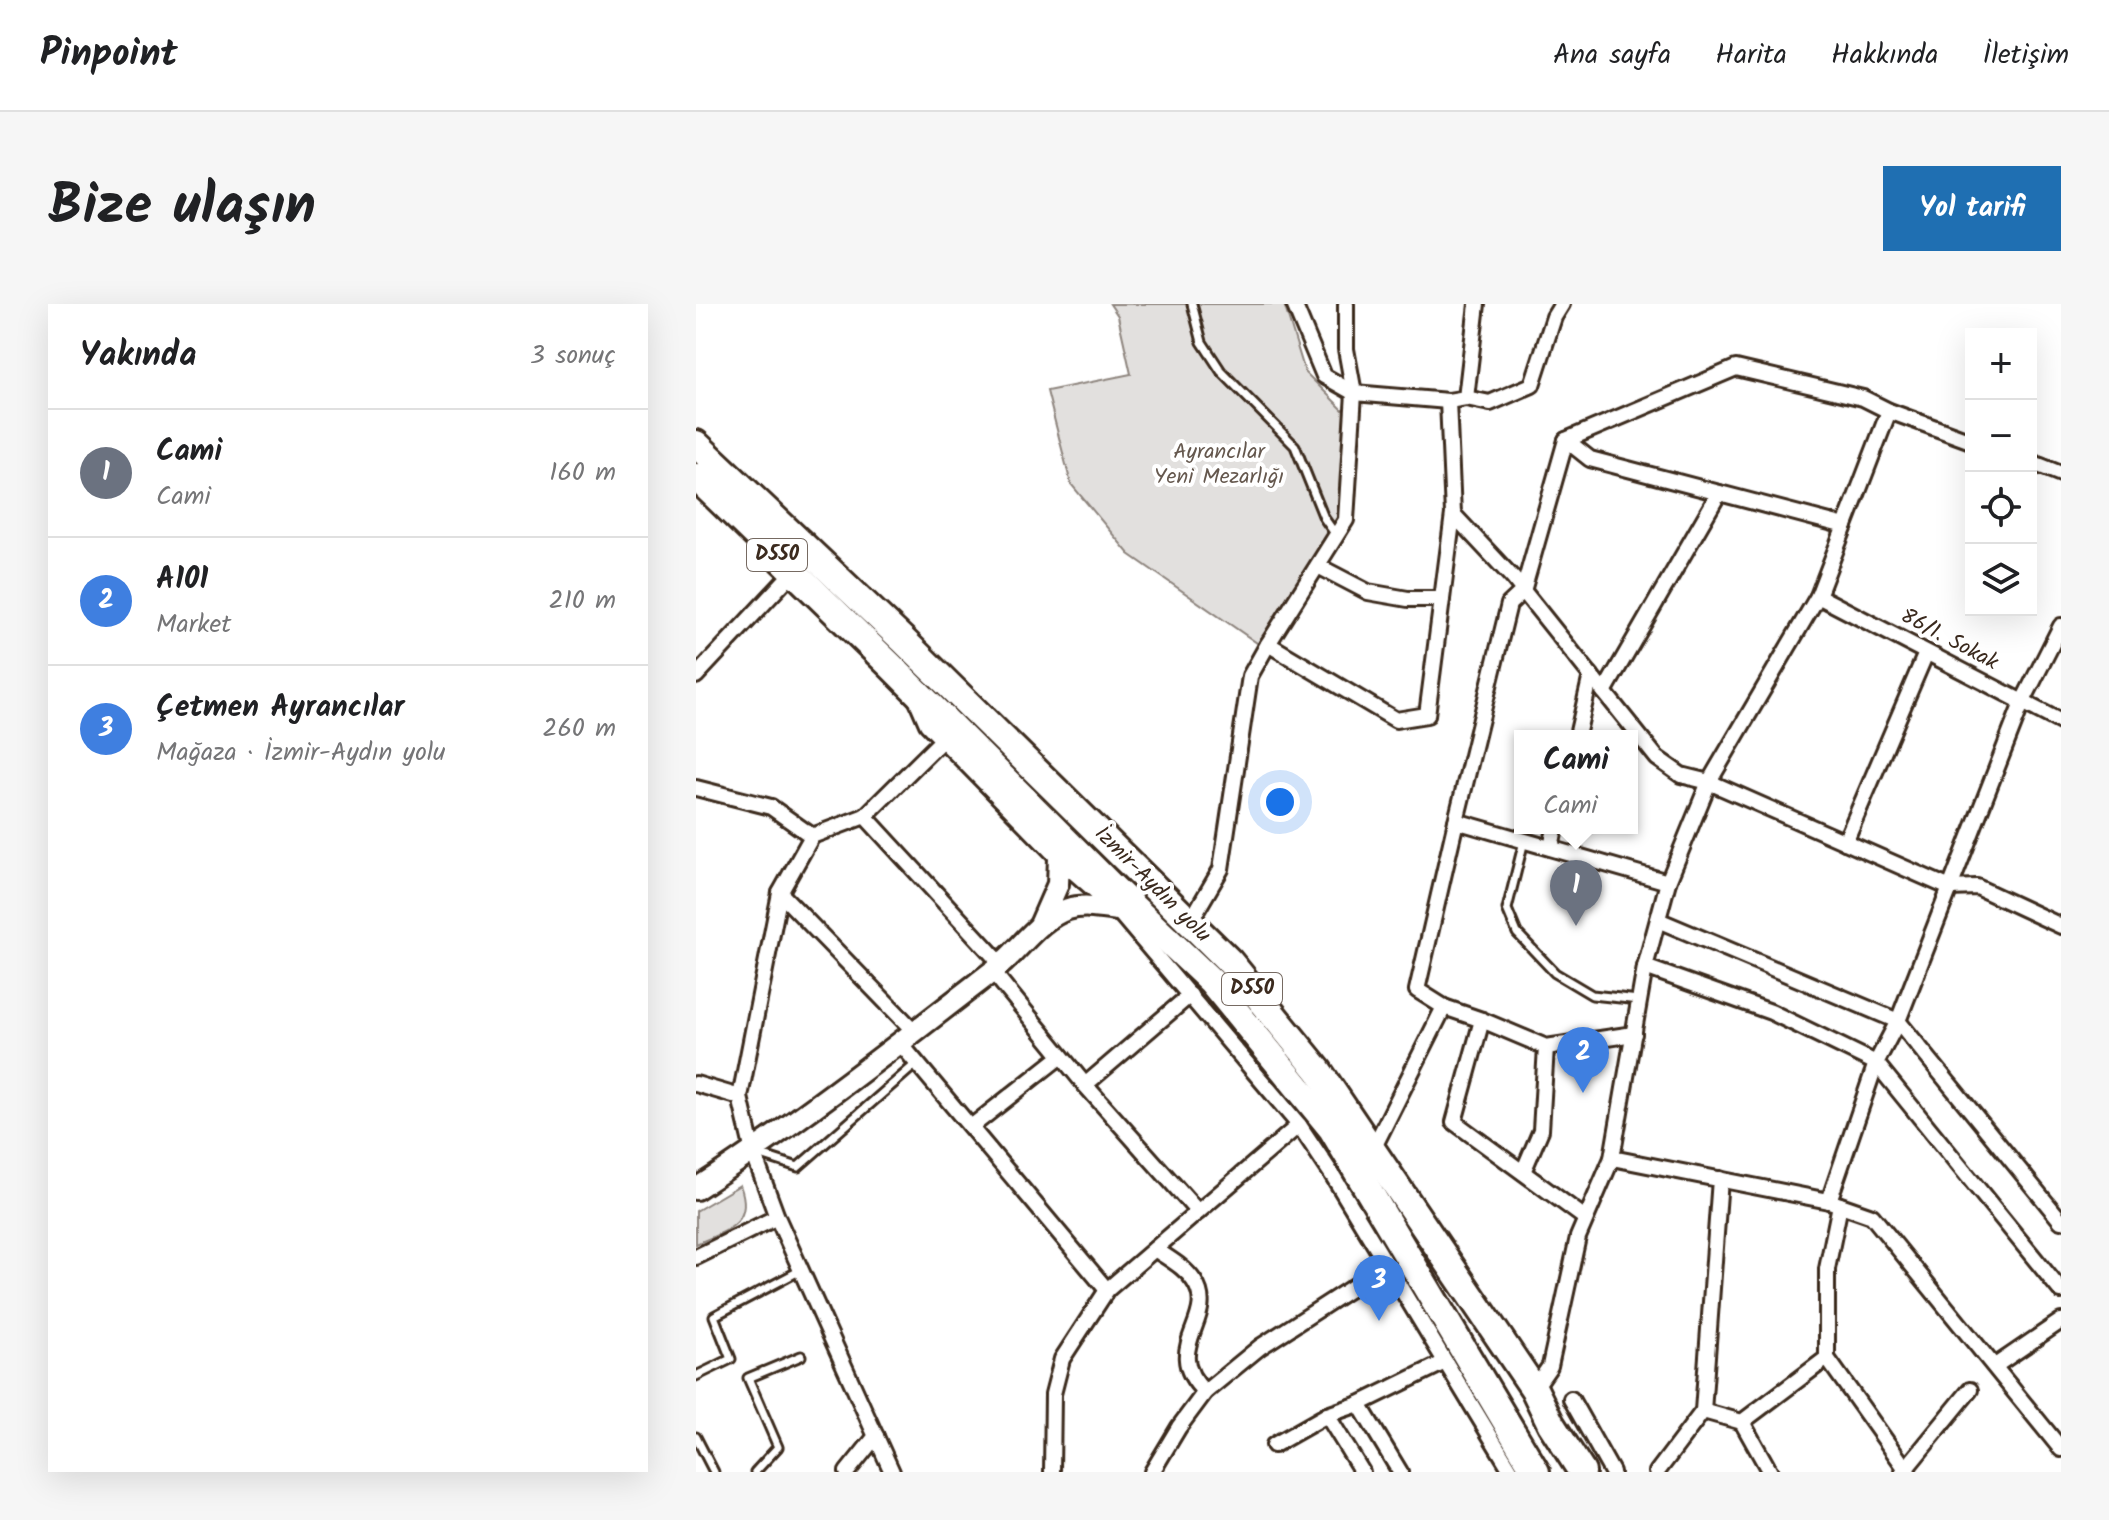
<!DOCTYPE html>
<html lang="tr">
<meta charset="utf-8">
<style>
body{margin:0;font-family:Kalam,sans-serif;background:#f6f6f6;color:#202124}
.controls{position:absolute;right:24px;top:24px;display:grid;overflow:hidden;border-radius:0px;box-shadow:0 8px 32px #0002}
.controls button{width:72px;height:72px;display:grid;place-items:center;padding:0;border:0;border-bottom:2px solid #e0e0e0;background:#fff;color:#202124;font:40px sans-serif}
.you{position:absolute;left:584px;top:498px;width:28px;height:28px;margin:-20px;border:6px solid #fff;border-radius:50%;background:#1a73e8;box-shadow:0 0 0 12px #1a73e833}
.badge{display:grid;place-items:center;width:52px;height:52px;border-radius:50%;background:#1f6fb2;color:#fff;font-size:26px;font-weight:700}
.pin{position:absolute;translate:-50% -66px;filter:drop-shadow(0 2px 4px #0008)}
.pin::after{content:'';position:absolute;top:42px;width:28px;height:24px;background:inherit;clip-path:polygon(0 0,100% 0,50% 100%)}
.popup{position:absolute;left:818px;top:426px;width:124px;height:104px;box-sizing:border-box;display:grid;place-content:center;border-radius:0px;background:#fff;filter:drop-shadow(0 2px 6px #0005);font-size:26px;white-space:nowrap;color:#757577}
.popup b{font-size:30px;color:#202124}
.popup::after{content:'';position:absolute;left:50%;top:100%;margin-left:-16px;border:16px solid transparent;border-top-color:#fff}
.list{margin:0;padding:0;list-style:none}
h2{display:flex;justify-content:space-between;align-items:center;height:104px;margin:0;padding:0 32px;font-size:34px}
h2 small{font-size:26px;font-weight:400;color:#757577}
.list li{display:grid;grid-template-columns:52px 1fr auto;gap:24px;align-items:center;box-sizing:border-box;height:128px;padding:0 32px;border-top:2px solid #e0e0e0}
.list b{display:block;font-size:30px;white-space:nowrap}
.list p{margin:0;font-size:26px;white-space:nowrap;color:#757577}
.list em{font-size:26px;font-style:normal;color:#757577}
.icon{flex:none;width:44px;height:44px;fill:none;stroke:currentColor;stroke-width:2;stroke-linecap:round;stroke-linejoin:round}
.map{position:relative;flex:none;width:1365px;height:1168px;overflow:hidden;border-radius:0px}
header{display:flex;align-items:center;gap:48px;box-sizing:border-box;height:112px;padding:0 40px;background:#fff;border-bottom:2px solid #e0e0e0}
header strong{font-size:38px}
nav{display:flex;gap:44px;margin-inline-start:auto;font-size:28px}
.intro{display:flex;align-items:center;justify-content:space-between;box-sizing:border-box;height:192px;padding:0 48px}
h1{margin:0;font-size:56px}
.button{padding:20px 36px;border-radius:0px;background:#1f6fb2;color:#fff;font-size:28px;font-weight:700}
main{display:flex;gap:48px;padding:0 48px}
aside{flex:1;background:#fff;border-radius:0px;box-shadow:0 8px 32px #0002}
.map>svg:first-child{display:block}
.green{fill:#e2e0de;stroke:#8e857e;stroke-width:2}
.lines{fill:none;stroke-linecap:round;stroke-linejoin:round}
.lane-casing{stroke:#3b2a1e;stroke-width:13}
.street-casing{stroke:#3b2a1e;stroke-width:20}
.secondary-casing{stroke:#3b2a1e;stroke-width:26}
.highway-casing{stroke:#3b2a1e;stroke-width:32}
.lane{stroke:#fff;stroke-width:7}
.street{stroke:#fff;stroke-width:14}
.secondary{stroke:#fff;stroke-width:20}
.highway{stroke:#fff;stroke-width:26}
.labels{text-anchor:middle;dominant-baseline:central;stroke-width:8;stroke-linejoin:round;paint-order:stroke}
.shield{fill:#fff;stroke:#766a62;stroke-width:2}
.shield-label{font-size:20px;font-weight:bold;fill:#3b2a1e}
.park-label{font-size:22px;fill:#65584e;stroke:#fff}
.street-label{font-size:22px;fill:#3b2a1e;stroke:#fff}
</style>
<header>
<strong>Pinpoint</strong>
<nav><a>Ana sayfa</a><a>Harita</a><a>Hakkında</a><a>İletişim</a></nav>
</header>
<div class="intro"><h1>Bize ulaşın</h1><a class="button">Yol tarifi</a></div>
<main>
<aside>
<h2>Yakında<small>3 sonuç</small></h2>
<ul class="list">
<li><span class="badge" style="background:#6b7280">1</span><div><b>Cami</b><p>Cami</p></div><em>160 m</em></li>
<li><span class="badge" style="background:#3f7fe0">2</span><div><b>A101</b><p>Market</p></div><em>210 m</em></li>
<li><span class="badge" style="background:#3f7fe0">3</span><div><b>Çetmen Ayrancılar</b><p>Mağaza · İzmir-Aydın yolu</p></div><em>260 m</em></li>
</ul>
</aside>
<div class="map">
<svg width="1365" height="1168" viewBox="0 0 1365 1168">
<rect width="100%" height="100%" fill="#fff"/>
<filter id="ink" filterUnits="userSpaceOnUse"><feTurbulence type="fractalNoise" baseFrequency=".0125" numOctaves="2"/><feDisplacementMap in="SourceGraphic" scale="16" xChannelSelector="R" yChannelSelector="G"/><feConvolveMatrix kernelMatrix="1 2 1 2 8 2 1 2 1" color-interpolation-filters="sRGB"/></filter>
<g filter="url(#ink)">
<!-- green -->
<g class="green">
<path d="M414,0H588L609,68L648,107C649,133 653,161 650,186C646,234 591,301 564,341L433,250L375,180L351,87L435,70L422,12Z"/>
<path d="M44,881C59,920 30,927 0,940V907Z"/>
</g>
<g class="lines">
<!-- lane casing -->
<g class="lane-casing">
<g id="lane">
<path d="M496,0L506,38L525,67L599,142L628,214L640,231"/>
<path d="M828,537L811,605L821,629L859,669L896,691L943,696"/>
<path d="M59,849L102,863L221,759"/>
<path d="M0,1072L35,1055L18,1012L105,966"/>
<path d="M0,1133L18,1168"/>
<path d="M59,1168L82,1143L52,1074L105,1052"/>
</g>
</g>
<!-- street casing -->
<g class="street-casing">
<g id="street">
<path d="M598,0L628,72L658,89L752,97L770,94L781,0"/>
<path d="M770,94L794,99L836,81L858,13L866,0"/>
<path d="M870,136L894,155L1149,222"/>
<path d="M1335,158L1365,170"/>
<path d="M757,210L817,274L961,454L985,471L1013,478L1254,584L1281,583L1365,622"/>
<path d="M622,262L672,288L712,295H746"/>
<path d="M1122,292L1365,418"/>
<path d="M572,340L700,416L731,411L757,210L752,97"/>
<path d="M0,372L98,267"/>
<path d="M908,388L1023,189"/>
<path d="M221,397L231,420L366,558L421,606L603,821L637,872L816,1168"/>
<path d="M881,432L895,371"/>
<path d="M0,484L75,503L116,532L84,589L44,793L57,848L81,913L196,1168"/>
<path d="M169,512L306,661"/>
<path d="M760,517L813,300L827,287L870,136L1040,64L1167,94L1193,107L1275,137"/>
<path d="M116,532L169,512L247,435"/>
<path d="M1149,538L1230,349"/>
<path d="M855,544L859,524"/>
<path d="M84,589L218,727"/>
<path d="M962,616L1202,717L1365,917"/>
<path d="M494,618L525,565L554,372L572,340L650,216L658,89L650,45V0"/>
<path d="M949,663L1075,708L1180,759L1365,987"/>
<path d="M297,668L389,781L502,908"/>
<path d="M748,703L721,686L760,517L972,578"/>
<path d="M786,716L850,743L938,730"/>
<path d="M204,739L411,986"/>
<path d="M0,780L44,793"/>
<path d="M389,781L494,691"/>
<path d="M275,823L365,752"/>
<path d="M677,845L748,703L786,716L758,818L889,914"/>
<path d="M916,854L1133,897L1176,912L1365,1145"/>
<path d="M827,868L845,826L850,743"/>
<path d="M1133,897L1180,759L1202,717L1326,399L1365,322"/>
<path d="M459,945C473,955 489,963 498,977C524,1015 462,1044 509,1088"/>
<path d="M0,953L81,913"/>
<path d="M1131,1054L1212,1168"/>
<path d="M1299,1062L1365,1017"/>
<path d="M838,1085L854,1062L882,933L916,854L949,663L972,578L1013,478L1122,292L1193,107"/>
<path d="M875,1095L916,1168"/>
<path d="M663,1100L704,1168"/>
<path d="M1007,1107L1046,1118L1131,1054V965L1144,901"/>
<path d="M1046,1118L1074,1168"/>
<path d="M578,1141L631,1111"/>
<path d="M151,1168L180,1132"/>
<path d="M356,1168L357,1090L366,1055L411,986L603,821"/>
<path d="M456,1168L483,1123L509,1088L564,1043L691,961"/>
<path d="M666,1168L631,1111L663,1100L749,1058"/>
<path d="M961,1168L1007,1107L1024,875"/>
<path d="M1207,1168L1274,1086"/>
</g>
</g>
<!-- secondary casing -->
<g class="secondary-casing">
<g id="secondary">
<path d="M344,621L362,580L363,554"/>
<path d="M0,885C103,818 200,742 297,667C323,648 340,616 372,605C388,600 405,604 421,606"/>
</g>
</g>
<!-- highway casing -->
<g class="highway-casing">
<g id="highway">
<path d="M0,140L207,336L534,658L622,766L838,1085L855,1120L886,1168"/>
<path d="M0,173L194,361L417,584L515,677L636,825L840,1168"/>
</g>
</g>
<!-- lane -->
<use href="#lane" class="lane"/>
<!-- street -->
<use href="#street" class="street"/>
<!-- secondary -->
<use href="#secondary" class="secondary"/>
<!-- highway -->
<use href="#highway" class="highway"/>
</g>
</g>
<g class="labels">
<!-- shield labels -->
<g class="shield">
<rect x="51" y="235" width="60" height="32" rx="6"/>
<rect x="526" y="669" width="60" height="32" rx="6"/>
</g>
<g class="shield-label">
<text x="81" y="251">D550</text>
<text x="556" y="685">D550</text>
</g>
<!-- park labels -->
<g class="park-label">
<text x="523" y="148">Ayrancılar<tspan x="523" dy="25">Yeni Mezarlığı</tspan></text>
</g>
<!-- street labels -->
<g class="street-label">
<text transform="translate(1253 336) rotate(28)">86/1. Sokak</text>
<text transform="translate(456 581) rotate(45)">İzmir-Aydın yolu</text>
</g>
</g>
</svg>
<div class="controls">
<button>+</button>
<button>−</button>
<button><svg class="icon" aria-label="locate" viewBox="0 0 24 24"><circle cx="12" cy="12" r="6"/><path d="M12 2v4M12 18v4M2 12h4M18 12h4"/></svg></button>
<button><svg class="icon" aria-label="layers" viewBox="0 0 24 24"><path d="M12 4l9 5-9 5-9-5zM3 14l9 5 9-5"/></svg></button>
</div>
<div class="you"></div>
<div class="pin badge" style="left:880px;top:622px;background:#6b7280">1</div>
<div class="popup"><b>Cami</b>Cami</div>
<div class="pin badge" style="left:887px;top:789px;background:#3f7fe0">2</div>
<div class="pin badge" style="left:683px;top:1017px;background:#3f7fe0">3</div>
</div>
</main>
